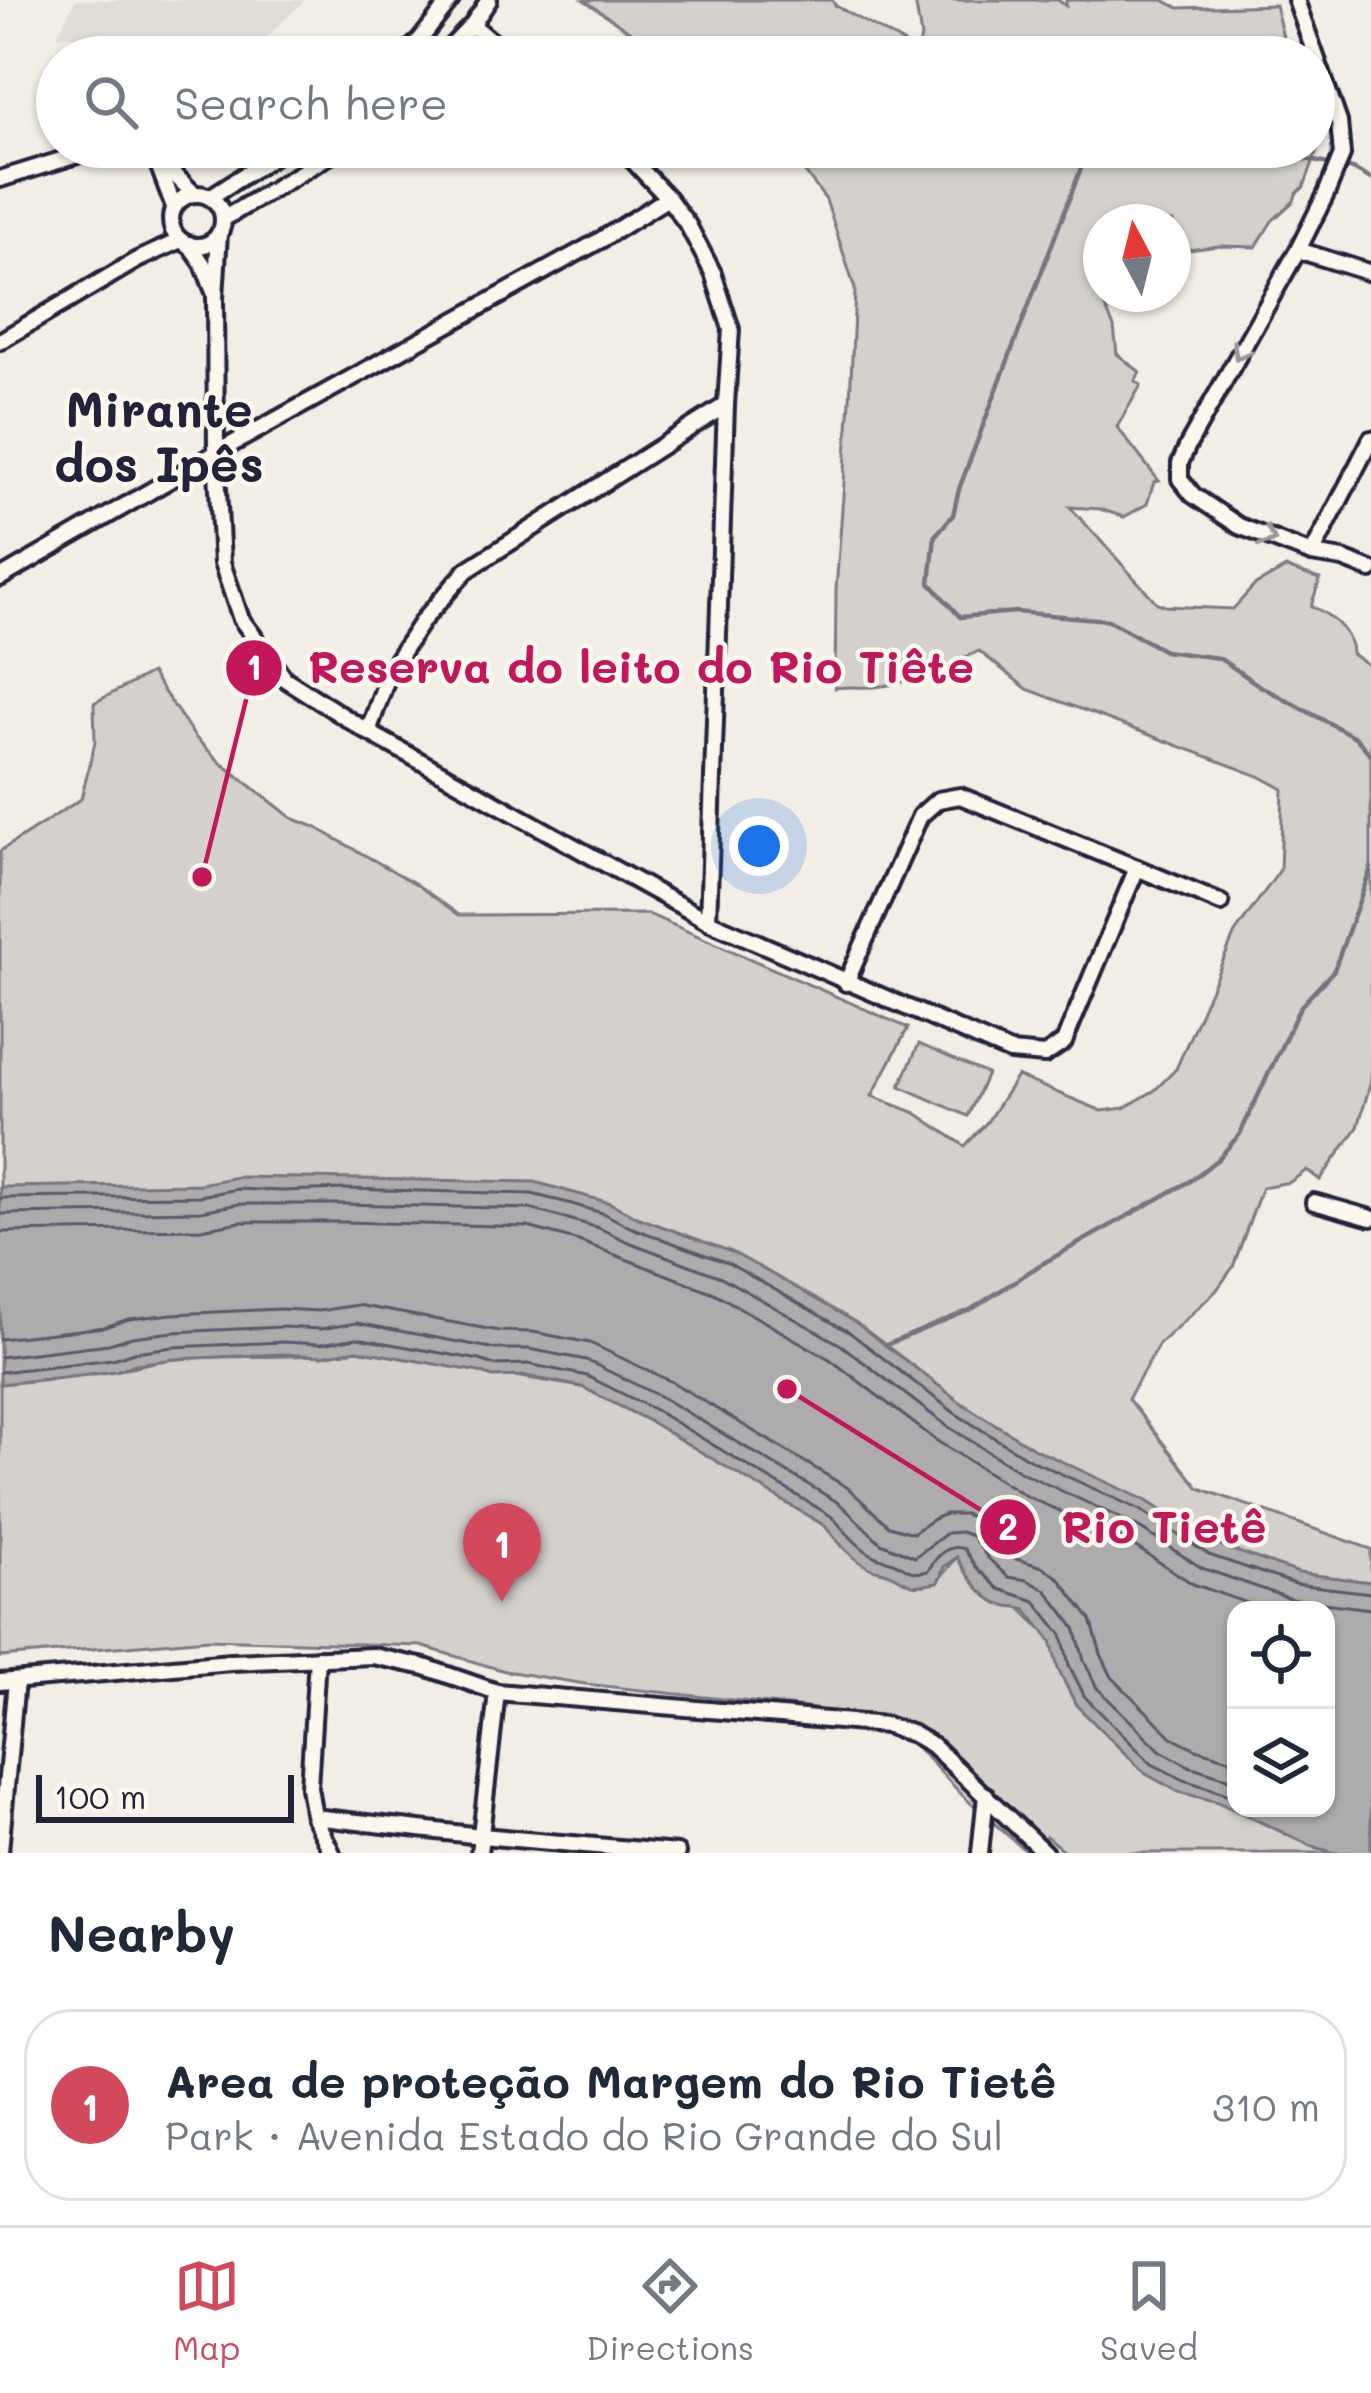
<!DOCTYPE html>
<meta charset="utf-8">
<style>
body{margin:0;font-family:Mali,sans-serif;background:#f2f2f3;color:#1f2937}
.controls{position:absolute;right:36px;bottom:36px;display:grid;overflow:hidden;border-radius:24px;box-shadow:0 3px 9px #0004}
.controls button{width:108px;height:108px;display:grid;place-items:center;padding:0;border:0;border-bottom:3px solid #e0e1e3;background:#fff;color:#1f2937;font:60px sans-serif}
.compass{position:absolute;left:1083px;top:204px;width:108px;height:108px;border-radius:50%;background:#fff;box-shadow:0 3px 9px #0004;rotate:353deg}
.scale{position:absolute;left:36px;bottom:30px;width:258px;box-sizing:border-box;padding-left:12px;border:6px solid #22223b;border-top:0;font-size:33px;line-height:42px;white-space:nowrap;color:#22223b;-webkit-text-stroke:9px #fbf7ec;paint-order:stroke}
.you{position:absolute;left:759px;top:846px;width:42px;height:42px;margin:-30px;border:9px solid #fff;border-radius:50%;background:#1a73e8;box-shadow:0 0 0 18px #1a73e833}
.badge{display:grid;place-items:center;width:78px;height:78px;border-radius:50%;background:#d1495b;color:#fff;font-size:39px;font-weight:700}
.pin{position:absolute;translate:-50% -99px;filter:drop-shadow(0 3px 6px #0008)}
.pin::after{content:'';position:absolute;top:63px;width:42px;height:36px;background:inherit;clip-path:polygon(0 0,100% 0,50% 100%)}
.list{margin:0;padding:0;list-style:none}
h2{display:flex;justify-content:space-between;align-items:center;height:156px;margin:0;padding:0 48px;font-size:51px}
h2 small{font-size:39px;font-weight:400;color:#747a83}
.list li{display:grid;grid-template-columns:78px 1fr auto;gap:36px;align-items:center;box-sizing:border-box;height:192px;margin:0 24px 24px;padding:0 24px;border:3px solid #e0e1e3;border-radius:48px}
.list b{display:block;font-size:45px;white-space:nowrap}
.list p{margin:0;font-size:39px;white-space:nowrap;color:#747a83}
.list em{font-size:39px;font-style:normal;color:#747a83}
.icon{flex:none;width:66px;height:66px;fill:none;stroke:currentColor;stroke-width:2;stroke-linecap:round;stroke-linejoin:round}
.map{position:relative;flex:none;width:1371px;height:1853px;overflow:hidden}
.search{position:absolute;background:#fff;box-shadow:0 3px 9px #0004;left:36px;right:36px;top:36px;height:132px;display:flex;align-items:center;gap:30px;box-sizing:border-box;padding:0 42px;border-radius:66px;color:#747a83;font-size:45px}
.sheet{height:372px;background:#fff}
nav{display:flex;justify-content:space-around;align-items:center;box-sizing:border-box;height:168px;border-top:3px solid #e0e1e3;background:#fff;font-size:33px;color:#747a83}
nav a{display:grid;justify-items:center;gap:6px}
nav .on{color:#d1495b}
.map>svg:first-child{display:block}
.built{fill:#e0dcd6}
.green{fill:#d4d1cc;stroke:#7b7a84;stroke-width:3}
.water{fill:#aeabad;stroke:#76747f;stroke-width:3;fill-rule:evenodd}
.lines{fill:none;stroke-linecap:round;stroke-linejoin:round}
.shore{stroke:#5a5969;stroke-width:3}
.stream{stroke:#76747f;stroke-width:4.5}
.minor-casing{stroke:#22223b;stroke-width:22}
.minor{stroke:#fbf7ec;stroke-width:14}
.oneway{stroke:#99979c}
.labels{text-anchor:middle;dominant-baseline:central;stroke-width:9;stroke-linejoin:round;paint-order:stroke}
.quarter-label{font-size:48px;font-weight:bold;fill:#22223b;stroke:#fbf7ec}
.leader{fill:none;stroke:#c2185b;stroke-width:4.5}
.callout-dot{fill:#c2185b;stroke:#fbf7ec;stroke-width:4.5}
.mark-label{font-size:36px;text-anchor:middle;font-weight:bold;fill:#fff}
.callout-label{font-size:45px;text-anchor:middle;font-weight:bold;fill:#c2185b;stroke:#fbf7ec;stroke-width:9;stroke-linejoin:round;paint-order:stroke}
</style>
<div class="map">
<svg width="1371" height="1853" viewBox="0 0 1371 1853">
<rect width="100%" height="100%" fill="#f2eee5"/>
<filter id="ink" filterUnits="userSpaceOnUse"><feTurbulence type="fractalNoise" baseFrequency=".00833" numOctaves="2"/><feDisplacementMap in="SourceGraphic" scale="24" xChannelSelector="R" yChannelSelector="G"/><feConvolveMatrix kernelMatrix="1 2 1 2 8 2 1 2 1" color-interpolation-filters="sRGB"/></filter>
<g filter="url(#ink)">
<!-- built -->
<path class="built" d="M76,0H305L255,48L57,35Z"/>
<!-- green -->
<g class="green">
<path d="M584,0H832L836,6L918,51L921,37L915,0H1058L1066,6V0H1163L1179,8L1275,5L1288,57H659L642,40Z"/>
<path d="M1314,116L1321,140L1304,187L1296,194L1294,201L1272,221L1256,247L1219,246L1173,252V222H1101V294H1104V305L1114,327L1117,354L1140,372L1135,381L1141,385L1117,427L1159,481L1154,482L1147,504L1124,517L1100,509L1070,507L1157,603L1165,606L1233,609L1254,586L1286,568L1320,579L1311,606C1331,615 1352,631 1352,654L1371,667V1081L1358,1127L1320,1180L1307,1170L1290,1182L1262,1187L1233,1267L1216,1291L1159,1344L1128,1399L1199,1488L1371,1549V1627L1142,1549L0,1201V851L81,799L95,742L94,703L151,673L195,737L220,762L264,796L292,818L315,827L416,884L459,915L648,914L908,1028L872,1096L916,1113L965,1146L987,1122L1017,1076L1102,1111L1124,1108L1155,1090L1176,1069L1235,933L1280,870L1283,789L1259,776L1027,689L979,651C946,667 912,683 875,687C862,688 849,686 835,688L836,590L850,401L855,289L826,200L786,147H1314Z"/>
<path d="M919,1044L987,1074L968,1116L900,1086Z"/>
<path d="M357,1350L582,1387L649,1421L936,1583L957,1557L1018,1606L1218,1802L1312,1846L1335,1853H1066L1046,1836L1035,1853H1028L965,1798L909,1739L865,1718L807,1708L585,1684L505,1671L421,1646L208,1639L0,1657V1384C37,1380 76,1378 113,1371C135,1367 155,1360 178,1359C237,1354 298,1360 357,1350Z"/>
</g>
<!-- water -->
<path class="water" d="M237,1177L535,1182L610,1203L637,1217L732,1252L795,1287L855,1322L963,1404L1035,1449L1145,1500L1215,1544L1299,1573L1371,1582V1853H1335L1312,1846L1218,1802L1179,1792L1146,1774L1076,1705L1058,1669L1051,1641L1026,1609C1017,1606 1005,1607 997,1603C980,1594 966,1574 957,1557L944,1567L938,1583C907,1588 915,1586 890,1574C883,1571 876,1571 870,1568C852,1560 837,1541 825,1526L649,1421L582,1387L526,1376L493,1377L479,1372L357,1350L322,1356L282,1354L175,1359L136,1364L116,1371L0,1384V1187L200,1184ZM1236,1610H1326V1808H1236Z"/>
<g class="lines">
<!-- shore -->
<g class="shore">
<path d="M0,1198L200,1196L238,1189L282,1191L345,1189L532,1194L572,1204L605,1214L632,1228L728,1263L849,1332L956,1414L1029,1459L1140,1510L1209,1555L1295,1584L1371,1593"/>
<path d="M0,1214L201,1211L239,1204H345L530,1209L568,1219L599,1228L626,1241L721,1277L841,1345L947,1426L1021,1472L1133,1524L1202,1568L1291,1599L1371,1609"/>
<path d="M0,1232L201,1229L240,1222H345L528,1227L579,1241L714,1293L831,1360L937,1441L1026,1496L1125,1540L1193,1584L1267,1610"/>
<path d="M0,1339L105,1327L129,1319L172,1314L280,1309L319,1311L357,1305L499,1331L533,1332L590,1343L672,1382L848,1488L889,1526L913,1533L933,1519L946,1514H964L982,1521L1016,1559L1043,1567L1059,1578L1091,1620L1101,1654L1112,1677L1172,1737L1196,1749L1236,1761"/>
<path d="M0,1357L109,1344L132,1337L173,1332L282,1327L320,1329L357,1323L496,1349H529L586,1360L663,1398L839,1503L881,1543L915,1557L947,1533L961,1532L972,1536L988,1558L1008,1577L1027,1580L1046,1590L1075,1628L1084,1660L1097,1688L1161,1751L1189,1766L1236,1781"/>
<path d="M0,1372L113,1359L134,1352L174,1347L282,1342L321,1344L357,1338L480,1360L494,1365L528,1364L587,1376L655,1410L831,1516C844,1529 857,1547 874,1556C877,1558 889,1560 893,1562C908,1568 911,1576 928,1571C936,1557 947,1543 964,1549L976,1567L999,1589L1035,1601L1062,1635L1069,1665L1085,1697L1152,1764L1184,1780L1236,1797"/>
</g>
<!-- stream -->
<g class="stream">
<path d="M1089,147L959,489L953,515L935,536L930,583L960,617L1015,612L1108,620L1164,651L1219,658L1260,686L1355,737L1371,755"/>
<path d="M1278,147L1305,159L1333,165"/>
<path d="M1344,167L1353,169L1371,179"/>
<path d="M886,1345L972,1309L1040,1265L1190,1181L1218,1159L1240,1134L1300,1007L1334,970L1371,868"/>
</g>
<!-- minor casing -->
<g class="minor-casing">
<g id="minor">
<path d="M1296,0L1339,122L1342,155L1326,194L1298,250L1188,445L1180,463V479L1193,495L1239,526L1312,554L1343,559L1371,570"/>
<path d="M472,25L511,57"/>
<path d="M401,57L419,41L451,0"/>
<path d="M441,57L472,25L489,0"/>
<path d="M135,147L154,154L194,194"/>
<path d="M620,147L668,198L688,225L713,273L731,329L726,405L708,921"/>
<path d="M156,159L174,207"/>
<path d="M0,179L103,147"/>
<circle cx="197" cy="220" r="26"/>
<path d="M210,197L288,147"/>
<path d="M223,219L344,147"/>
<path d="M219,233L215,297L216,453L222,563L241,619L285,679L368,732L708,921L1010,1052L1045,1055L1064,1042L1137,868L960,796L938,800L920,816L846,983"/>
<path d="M189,244L203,264L214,292"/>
<path d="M1298,250L1371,273"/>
<path d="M0,341L137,260L181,240"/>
<path d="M1312,554L1371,439"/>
<path d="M0,578L216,453L599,241L668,198"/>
<path d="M368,732L390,670L423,620L467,570L726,405"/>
<path d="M1137,868L1221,903"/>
<path d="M1314,1202L1371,1218"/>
<path d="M317,1658L309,1787L314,1817L332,1853"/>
<path d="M0,1682L231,1662L373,1656L425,1667L497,1692L886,1725L913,1734L932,1745L1045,1853"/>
<path d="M314,1817L481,1836L677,1853"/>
<path d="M0,1851L16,1681"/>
<path d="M479,1853L497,1692"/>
<path d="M980,1853L986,1795"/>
</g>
</g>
<!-- minor -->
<use href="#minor" class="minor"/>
</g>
<!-- one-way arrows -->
<defs><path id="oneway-chevron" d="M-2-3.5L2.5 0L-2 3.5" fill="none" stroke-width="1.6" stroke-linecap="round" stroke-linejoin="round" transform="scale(3)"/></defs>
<g class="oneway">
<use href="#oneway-chevron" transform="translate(1240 352) rotate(119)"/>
<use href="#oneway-chevron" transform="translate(1268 538) rotate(22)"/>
</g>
</g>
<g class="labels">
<!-- quarter labels -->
<g class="quarter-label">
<text x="159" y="408">Mirante<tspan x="159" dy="55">dos Ipês</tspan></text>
</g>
</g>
<!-- callouts -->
<path class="leader" d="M202 877L254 668M787 1389L1008 1527"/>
<g class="callout-dot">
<circle cx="202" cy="877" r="12"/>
<circle cx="787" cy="1389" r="12"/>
<circle cx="254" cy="668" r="30"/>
<circle cx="1008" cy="1527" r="30"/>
</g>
<g class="mark-label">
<text x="254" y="680">1</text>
<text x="1008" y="1540">2</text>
</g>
<g class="callout-label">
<text x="641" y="683">Reserva do leito do Rio Tiête</text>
<text x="1164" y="1543">Rio Tietê</text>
</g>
</svg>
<div class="controls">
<button><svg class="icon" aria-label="locate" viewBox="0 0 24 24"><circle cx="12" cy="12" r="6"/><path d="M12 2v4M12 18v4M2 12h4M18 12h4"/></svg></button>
<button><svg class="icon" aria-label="layers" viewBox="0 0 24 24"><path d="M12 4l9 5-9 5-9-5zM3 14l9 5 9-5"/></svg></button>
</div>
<svg class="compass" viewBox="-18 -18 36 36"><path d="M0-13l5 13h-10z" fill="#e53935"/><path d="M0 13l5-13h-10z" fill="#747a83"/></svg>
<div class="scale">100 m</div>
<div class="you"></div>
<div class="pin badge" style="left:502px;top:1602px">1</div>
<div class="search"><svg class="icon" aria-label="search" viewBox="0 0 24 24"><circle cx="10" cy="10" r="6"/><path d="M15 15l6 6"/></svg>Search here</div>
</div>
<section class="sheet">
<h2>Nearby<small></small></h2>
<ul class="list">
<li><span class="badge">1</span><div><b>Area de proteção Margem do Rio Tietê</b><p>Park · Avenida Estado do Rio Grande do Sul</p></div><em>310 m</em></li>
</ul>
</section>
<nav>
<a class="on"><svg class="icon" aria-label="map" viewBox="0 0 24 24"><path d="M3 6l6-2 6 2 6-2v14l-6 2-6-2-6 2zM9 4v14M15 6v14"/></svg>Map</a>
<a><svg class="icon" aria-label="directions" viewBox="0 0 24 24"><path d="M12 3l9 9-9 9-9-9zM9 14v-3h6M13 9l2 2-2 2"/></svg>Directions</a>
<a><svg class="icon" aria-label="saved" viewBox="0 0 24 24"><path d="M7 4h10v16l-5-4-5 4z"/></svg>Saved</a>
</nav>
